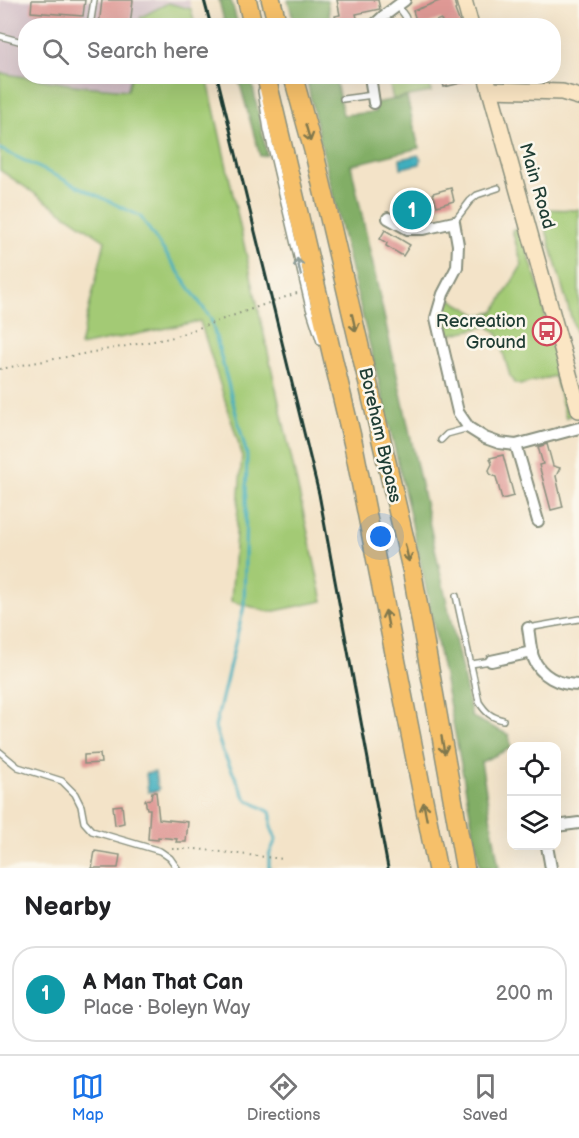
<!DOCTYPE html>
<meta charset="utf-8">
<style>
body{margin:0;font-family:"Balsamiq Sans",sans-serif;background:#f6f6f6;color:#202124}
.controls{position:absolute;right:18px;bottom:18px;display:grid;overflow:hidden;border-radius:12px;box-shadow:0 6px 24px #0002}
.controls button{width:54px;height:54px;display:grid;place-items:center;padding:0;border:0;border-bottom:2px solid #e0e0e0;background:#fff;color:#202124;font:30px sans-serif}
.you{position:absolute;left:381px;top:537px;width:21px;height:21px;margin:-15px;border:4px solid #fff;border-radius:50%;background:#1a73e8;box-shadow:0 0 0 9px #1a73e833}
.badge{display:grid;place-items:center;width:39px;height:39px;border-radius:50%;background:#1a73e8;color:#fff;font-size:20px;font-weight:700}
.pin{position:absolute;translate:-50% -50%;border:3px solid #fff;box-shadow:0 2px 6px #0006}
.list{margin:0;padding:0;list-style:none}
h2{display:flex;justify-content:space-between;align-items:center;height:78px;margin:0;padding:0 24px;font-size:26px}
h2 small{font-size:20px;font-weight:400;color:#757577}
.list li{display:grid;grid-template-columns:39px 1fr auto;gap:18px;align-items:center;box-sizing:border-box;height:96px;margin:0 12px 12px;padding:0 12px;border:2px solid #e0e0e0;border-radius:24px}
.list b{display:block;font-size:22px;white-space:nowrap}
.list p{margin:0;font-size:20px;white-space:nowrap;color:#757577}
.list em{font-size:20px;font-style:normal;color:#757577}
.icon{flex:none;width:33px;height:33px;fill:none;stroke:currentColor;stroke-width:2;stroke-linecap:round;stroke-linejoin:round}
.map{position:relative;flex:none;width:579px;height:868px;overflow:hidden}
.search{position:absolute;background:#fff;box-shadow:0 6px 24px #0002;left:18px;right:18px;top:18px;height:66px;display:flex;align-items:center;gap:15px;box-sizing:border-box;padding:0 21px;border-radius:24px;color:#757577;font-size:22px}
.sheet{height:186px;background:#fff}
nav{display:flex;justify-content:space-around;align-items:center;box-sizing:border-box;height:84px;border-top:2px solid #e0e0e0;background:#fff;font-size:16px;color:#757577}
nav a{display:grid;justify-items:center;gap:3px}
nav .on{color:#1a73e8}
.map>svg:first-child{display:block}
.industrial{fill:#d2bdc6}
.green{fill:#a3ca75;stroke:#618454;stroke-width:1.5}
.forest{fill:#82ae66;stroke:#50764d;stroke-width:1.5}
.water{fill:#40aebe;stroke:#307679;stroke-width:1.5}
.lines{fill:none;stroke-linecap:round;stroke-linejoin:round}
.stream{stroke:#40aebe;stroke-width:3}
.building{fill:#df9995}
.lane-casing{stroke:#89907e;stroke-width:8}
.street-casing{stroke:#89907e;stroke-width:14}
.secondary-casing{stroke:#89907e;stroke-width:18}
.highway-casing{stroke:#89907e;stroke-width:21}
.path{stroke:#89907e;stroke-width:2;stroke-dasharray:1.5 4.5;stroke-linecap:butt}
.lane{stroke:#fff;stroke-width:5}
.street{stroke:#fff;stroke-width:10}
.secondary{stroke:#fbe6c4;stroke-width:15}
.highway{stroke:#f6c06b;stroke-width:18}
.rail{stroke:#1f3d34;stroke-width:3}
.oneway{stroke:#80784d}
.oneway2{stroke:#8f9e9a}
.labels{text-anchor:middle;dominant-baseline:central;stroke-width:5;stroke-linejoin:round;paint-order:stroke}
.street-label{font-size:18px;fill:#1f3d34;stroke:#fbf7ec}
.poi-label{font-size:18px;fill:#1f3d34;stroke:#fbf7ec;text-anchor:end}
</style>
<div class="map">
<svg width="579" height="868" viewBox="0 0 579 868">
<rect width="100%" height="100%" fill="#fbf7ec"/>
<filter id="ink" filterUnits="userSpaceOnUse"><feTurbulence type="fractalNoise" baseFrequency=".0167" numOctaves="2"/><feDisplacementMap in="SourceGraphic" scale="12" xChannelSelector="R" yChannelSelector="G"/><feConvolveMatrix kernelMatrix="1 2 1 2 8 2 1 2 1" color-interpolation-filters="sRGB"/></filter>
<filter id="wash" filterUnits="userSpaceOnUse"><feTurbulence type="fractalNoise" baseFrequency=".008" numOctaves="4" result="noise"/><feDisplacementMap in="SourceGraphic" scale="24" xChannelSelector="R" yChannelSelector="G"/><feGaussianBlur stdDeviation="1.35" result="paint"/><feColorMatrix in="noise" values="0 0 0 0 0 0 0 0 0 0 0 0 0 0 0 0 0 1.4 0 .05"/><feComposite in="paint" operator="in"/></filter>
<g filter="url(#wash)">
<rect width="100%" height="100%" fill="#f3e3c8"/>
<!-- industrial -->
<path class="industrial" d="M0,0H189L191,9L167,3L141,17L139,25L26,26V76L131,77L128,91L80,86L0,73Z"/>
<!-- green -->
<g class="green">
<path d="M168,3L191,9L195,25H139L141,17Z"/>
<path d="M0,73L80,86L128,90L131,77H207L323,601L270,612L231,601L242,454L200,321L80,346L105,241L0,170Z"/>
<path d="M388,77H429H428L431,92L393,99Z"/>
<path d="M540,209L579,210V345Z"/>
<path d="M520,228L544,303L545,326L549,339L562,368L572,411L570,416L566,418L555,376L520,385L514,383L510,376L498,335L488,326L448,335C444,321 444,311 449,298L478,315L494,312L522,265L512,230Z"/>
</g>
<!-- forest -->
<g class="forest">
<path d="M219,0H231L238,25H225Z"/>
<path d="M288,0H327L331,25H295Z"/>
<path d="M238,77H251L267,155L260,156Z"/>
<path d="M306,77H335L343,115L375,112L374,103L407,97L408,102L419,148L351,165L472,717L509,735L511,748L481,762L499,868H480C453,716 423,565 387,416C360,303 330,190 306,77Z"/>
</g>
<!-- water -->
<g class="water">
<path d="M418,155L421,159L420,164L401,168L400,159Z"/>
<path d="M155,772L157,786L159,788L158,791L148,792L146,773Z"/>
</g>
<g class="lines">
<!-- stream -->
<path class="stream" d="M0,149L140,216L211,319L247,455L244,606L215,727L222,750L246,799L270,812L271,816V827L276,839L269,855V868"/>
</g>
<g id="blocks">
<!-- building -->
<g class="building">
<path d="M32,0H85L83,16L31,12Z"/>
<path d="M102,0H133L130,26H99Z"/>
<path d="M337,0H378L380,9L356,14L359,26H337L335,16L340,15Z"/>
<path d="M442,0H454L456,9L455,10L461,26H443L441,19L423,26H418L413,11Z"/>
<path d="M441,76H474V80L444,87Z"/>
<path d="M451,188L454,201L437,206L433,193Z"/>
<path d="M411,202L419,207L413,218L404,213Z"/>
<path d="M385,230L410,245L403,256L386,246L387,243L380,239Z"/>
<path d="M547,444L553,466L560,468L556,476L563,507L551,510L539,465L543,464L538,447Z"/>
<path d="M503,455L514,496L502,499L496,477L490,474L489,470L492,464L490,458Z"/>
<path d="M100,754L101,763L84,764V755Z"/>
<path d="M152,792H156L159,819L188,822L186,842H176L177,839L158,837V840L148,839L150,809H147L145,800L151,799Z"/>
<path d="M122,805L124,823L115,825L113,806Z"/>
<path d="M95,851L120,855L118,868H92Z"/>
</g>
</g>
</g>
<g filter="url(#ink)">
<use href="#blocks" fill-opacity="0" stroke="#89907e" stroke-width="1.5"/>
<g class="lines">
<!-- lane casing -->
<g class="lane-casing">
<g id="lane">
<path d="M397,5L405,16L409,26"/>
<path d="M90,26L94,0"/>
<path d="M0,36L26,43"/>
<path d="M261,91L267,130L309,308L320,342"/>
<path d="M343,99L373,95"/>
<path d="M454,222L470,201L477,195L498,188"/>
<path d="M441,440L447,434L469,428"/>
<path d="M456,596L479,702C486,713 491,717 503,720"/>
<path d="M528,628L579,619"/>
<path d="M471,664L491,661"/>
<path d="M0,752L18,767L62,781L75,794L81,806L84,822L92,831L160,851L170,858L177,868"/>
</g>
</g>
<!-- street casing -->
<g class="street-casing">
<g id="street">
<path d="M373,26L385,15L405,0"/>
<path d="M370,76L374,103"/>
<path d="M388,218L408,229H423L454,222L458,245L457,267L443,294L436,318L458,412L469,428L485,438L499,443L516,445L579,428"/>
<path d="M516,445L538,521"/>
<path d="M528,628C530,638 530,648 533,657C540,676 559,685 579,685"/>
<path d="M491,661L532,652"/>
<path d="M556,826L579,823"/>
<path d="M547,846L551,868"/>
</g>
</g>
<!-- secondary casing -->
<g class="secondary-casing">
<g id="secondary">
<path d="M464,0L471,26"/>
<path d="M486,76L579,410"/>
<path d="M490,90L562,92L579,97"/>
</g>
</g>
<!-- highway casing -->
<g class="highway-casing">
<g id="highway">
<path d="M247,0L253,26"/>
<path d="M271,0L278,26"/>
<path d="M266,76L353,443L437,868"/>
<path d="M293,76L315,156L412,571L465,868"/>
</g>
</g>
<!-- path -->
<g class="path">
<path d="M0,369L170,338L297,293"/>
<path d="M172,849H196L283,859"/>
</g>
<!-- lane -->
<use href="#lane" class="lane"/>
<!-- street -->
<use href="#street" class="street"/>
<!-- secondary -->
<use href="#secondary" class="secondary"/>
<!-- highway -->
<use href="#highway" class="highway"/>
<!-- rail -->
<g class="rail">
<path d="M204,0L211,26"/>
<path d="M217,76L319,494L388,868"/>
</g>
</g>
<!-- one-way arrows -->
<defs><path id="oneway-shaft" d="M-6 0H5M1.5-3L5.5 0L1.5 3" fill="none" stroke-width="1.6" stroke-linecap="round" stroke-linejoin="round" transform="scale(1.5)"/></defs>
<g class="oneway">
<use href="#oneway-shaft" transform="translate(308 133) rotate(74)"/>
<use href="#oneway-shaft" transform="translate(354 323) rotate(77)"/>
<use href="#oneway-shaft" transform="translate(407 553) rotate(77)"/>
<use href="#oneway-shaft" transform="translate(387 619) rotate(-101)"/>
<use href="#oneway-shaft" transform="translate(443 745) rotate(80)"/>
<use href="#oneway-shaft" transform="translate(425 811) rotate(-101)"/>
</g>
<use class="oneway2" href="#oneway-shaft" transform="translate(299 267) rotate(-103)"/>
</g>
<!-- icons -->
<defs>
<g id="bus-ring" transform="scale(1.5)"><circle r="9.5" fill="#fbf7ec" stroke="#d1495b" stroke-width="1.5"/><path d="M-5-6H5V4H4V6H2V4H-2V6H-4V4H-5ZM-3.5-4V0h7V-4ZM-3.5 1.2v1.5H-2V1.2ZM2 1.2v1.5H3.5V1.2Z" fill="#d1495b"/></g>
</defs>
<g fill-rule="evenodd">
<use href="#bus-ring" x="547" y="331"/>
</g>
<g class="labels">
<!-- street labels -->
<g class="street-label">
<text transform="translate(537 186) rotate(74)">Main Road</text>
<text transform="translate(380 435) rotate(77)">Boreham Bypass</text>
</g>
<!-- poi labels -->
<g class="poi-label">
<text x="526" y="321">Recreation<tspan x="526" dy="21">Ground</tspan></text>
</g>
</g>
</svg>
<div class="controls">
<button><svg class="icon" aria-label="locate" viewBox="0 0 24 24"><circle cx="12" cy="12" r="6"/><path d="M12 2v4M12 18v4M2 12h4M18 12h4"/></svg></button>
<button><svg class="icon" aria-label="layers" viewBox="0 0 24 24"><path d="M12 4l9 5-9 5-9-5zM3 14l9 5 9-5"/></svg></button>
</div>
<div class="you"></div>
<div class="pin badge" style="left:412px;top:210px;background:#0f9aa8">1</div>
<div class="search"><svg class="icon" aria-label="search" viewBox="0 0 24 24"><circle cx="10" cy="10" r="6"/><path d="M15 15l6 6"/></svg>Search here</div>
</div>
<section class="sheet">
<h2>Nearby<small></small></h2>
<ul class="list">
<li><span class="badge" style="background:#0f9aa8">1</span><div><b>A Man That Can</b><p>Place · Boleyn Way</p></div><em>200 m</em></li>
</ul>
</section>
<nav>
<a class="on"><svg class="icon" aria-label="map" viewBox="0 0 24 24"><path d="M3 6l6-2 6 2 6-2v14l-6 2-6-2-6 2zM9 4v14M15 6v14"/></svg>Map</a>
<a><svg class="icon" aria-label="directions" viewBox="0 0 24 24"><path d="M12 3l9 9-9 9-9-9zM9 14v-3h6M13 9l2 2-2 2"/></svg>Directions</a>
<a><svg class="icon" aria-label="saved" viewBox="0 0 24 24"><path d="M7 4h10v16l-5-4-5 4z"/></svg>Saved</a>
</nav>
